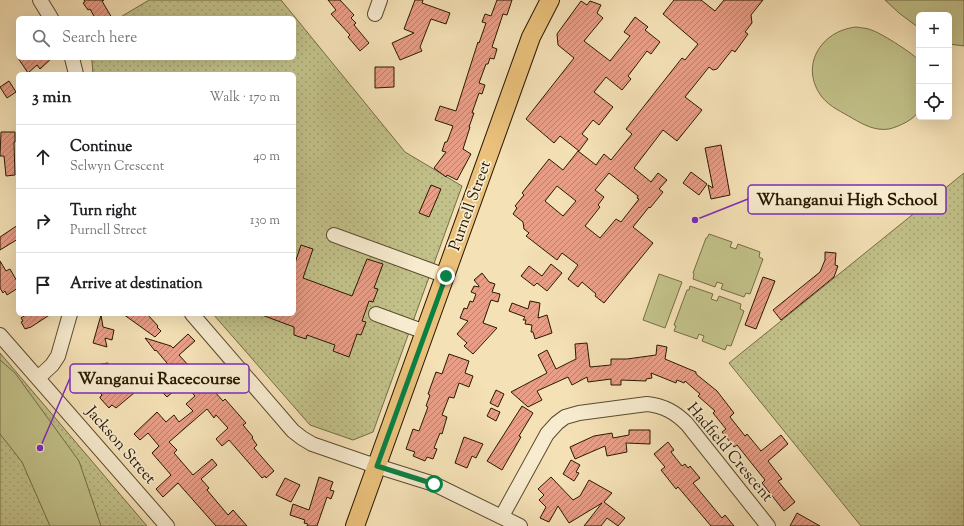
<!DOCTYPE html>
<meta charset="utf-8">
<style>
body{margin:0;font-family:"Sorts Mill Goudy",serif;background:#f6f6f6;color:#202124}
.controls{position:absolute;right:12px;top:12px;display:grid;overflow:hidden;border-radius:6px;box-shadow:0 4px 16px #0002}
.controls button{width:36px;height:36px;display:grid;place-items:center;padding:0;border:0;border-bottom:1px solid #e0e0e0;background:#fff;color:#202124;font:20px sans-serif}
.stop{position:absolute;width:12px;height:12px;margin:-9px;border:3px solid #0b8043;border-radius:50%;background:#fff}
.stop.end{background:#0b8043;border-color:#fff;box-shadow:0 1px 4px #0008}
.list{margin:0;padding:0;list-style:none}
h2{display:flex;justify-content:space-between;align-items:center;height:52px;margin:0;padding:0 16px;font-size:17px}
h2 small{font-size:13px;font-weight:400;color:#757577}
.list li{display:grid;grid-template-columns:26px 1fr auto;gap:12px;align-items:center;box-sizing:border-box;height:64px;padding:0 16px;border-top:1px solid #e0e0e0}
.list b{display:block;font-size:15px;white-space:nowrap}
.list p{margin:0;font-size:13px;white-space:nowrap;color:#757577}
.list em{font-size:13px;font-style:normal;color:#757577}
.icon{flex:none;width:22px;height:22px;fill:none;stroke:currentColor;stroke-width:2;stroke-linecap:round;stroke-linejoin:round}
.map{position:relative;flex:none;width:964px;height:526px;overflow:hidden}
.search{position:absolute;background:#fff;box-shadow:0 4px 16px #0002;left:16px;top:16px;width:280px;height:44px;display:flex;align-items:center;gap:10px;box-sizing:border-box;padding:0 14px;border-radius:6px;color:#757577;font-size:15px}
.panel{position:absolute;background:#fff;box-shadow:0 4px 16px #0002;left:16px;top:72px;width:280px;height:244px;border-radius:6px}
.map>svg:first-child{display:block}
.park{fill:url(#park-dots);stroke:#756d46}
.garden{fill:#c2c189;stroke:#756d46}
.building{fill:url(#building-hatch);stroke:#281902;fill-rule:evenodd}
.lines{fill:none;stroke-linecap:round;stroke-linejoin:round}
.minor-casing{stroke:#5b4b2f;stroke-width:16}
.major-casing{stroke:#281902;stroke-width:20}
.minor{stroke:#f8ecd0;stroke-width:14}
.major{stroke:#eac07b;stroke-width:18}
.route{stroke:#0b8043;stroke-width:5}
.labels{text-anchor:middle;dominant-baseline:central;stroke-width:3.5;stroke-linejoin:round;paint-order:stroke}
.street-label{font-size:16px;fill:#281902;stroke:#f8ecd0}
.leader{fill:none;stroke:#7b2cbf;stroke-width:1.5}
.callout-dot{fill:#7b2cbf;stroke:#f8ecd0;stroke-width:1.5}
.callout{fill:#f8ecd0;stroke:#7b2cbf;stroke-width:1.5}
.callout-label{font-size:17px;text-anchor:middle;font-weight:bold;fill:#281902}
</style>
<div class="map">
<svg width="964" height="526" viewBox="0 0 964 526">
<defs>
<pattern id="park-dots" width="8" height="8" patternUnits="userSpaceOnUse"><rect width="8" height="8" fill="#c2c189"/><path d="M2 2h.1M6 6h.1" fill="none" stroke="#a7a575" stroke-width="1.8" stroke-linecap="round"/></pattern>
<pattern id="building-hatch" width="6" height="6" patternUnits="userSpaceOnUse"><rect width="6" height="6" fill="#e99e88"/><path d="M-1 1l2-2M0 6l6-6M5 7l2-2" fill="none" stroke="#bd806d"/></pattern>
</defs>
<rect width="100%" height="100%" fill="#f5e1b6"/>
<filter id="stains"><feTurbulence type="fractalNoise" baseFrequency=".005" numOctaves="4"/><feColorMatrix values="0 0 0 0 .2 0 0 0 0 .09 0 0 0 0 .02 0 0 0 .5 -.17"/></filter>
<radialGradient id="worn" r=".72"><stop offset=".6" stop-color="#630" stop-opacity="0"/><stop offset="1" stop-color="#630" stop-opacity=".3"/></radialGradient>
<!-- park -->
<g class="park">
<path d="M149,0H281L405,152L462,186L373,432L353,440L310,425L213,314H294V74H93L92,61L91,58H294V18H119Z"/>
<path d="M964,173V526H861L729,363Z"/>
<path d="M0,353L147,526H0Z"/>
</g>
<!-- garden -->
<g class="garden">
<path d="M885,0H964V46L949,44V15H919V28L899,13Z"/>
<path d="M856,27C862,28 868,28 874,31C882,34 916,55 919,61C921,67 919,77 919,83C919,90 921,104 919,110C916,119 898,127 889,129C875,131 864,125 852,118C842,112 830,107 822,97C799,67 820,31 856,27Z"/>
<path d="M709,234L732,242L730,247L736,249L738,244L760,252L759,257L763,259L750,294L746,293L744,297L721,289L723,284L717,282L715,287L693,279L694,274L693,273L706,238H707Z"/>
<path d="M659,274L682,282L665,328L643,320Z"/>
<path d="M690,286L713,294L711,299L717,301L719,296L741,304L740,309L744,311L731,346L727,345L725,350L702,341L704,336L699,334L697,339L674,331L676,326L674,325L687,290H689Z"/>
<path d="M0,360L15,373L79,461L101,526H50L22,462L0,434Z"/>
</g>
<!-- building -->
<g class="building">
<path d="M84,0H104L102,1L112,18H95L90,9L88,10L83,3L85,2Z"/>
<path d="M328,0H340L354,15L351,18L356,23L354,25L369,43L360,51L348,37L350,35L331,14L336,10Z"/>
<path d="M415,0H423L422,3L450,13L446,24L431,19L420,47L422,51L400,60L392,43L414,33L404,29Z"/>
<path d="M497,0H512L507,15L503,14L492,47L497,49L494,59L490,58L488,64H486L479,83L485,85L482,94L479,93L472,113H474L469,127H470L463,149L471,154L457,180L447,175L446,177L434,168L446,152L442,151L445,142H447L453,126L435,120L440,106L456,111L478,42L479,43L486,23L482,22L485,14L491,16Z"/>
<path d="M674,0H701L715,11L724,0H763L751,15L752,23L745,32L748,34L735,52L732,50L717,69L713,70L709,67L685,97L702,110L677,141L663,130L634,168L651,182L658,173L667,180L659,189L663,192L650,208L649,207L633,227L653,243L604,303L595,296L596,294L582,282L578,287L568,279L578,265L562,253L557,260L526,236L529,233L524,229L523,222L513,214L517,208L515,206L524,195L522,193L549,159L563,170L578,151L596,165L604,154L611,160L632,134L626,129L682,58L685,60L698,44L663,14ZM609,173L638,196L637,198L639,199L621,222L616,219L600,238L585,226L600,207L598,205L604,197L595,190ZM557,186L576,201L563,216L545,201Z"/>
<path d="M581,1L587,5L590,1L601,5L597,13L603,18L584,41L610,61L630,36L624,32L635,17L648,27L645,30L660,42L651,54L647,51L628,76L631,79L622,90L606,77L594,92L613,107L599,125L593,120L582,134L588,139L579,151L560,136L554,143L526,119L574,58L558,45L557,34Z"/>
<path d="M18,58H52L40,69L37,65L28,73Z"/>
<path d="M375,67H394V87L375,88Z"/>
<path d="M9,81L16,92L7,98L0,87Z"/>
<path d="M1,132H15V142H14L15,175L6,176L4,156H0Z"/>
<path d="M721,145L730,195L711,199L708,185L713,188L705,148Z"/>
<path d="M691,172L707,184L699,195L683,183Z"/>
<path d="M431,185L441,189L429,217L419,213Z"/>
<path d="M18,225V239L0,250V237Z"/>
<path d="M301,245L313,249L303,278L352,296L367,259L383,264L374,288L378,289L373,302L369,301L362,321L366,322L361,335L357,334L349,357L333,351L335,345L307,335L306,339L294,335V327L262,315V314H294V266Z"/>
<path d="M825,252L836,253L835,265L838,266L834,277L781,320L773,310L820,272L825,260Z"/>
<path d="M0,261L6,271L10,269L18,283V288L7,295L5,291L3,293L0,288Z"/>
<path d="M551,264L562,273L547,291L537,283L534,286L521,276L529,266L542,276Z"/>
<path d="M482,273L489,282L495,284L492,292L500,294L498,302L491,300L483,323L497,328L473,354L464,346L467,343L457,334L468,321L460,318L464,308L467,309L470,301L473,302L476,294L471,292L474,286L479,287V286L474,280Z"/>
<path d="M763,277L775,281L756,329L745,325Z"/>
<path d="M530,301L540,303L538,318L547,315L552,333L535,339L533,332H531L532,325L525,324L526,320H523L525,317L509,311L512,303L528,309Z"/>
<path d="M27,314H51L31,327L25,329L21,322L23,321L21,318Z"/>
<path d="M123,314H147L158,326L157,327L161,331L155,337Z"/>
<path d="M101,315L103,327L114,330L112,340L105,338L107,347L93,343Z"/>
<path d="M188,334L195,341L179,355L199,377L205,368L212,373L206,382L223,401L225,399L246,423L243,425L253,437L252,438L257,445L254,448L274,471L266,478L265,476L262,478L229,440L222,446L216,439L228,428L216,415L214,418L207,409L169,442L177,450L174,453L193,475L212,459L217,465L201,479L209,488L207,490L228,515L233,510L247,526H216L178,483L163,497L156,489L171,475L152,453L159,446L148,433L140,440L134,434L157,412L166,422L174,415L179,422L193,411L186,404L195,396L183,383L167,397L160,390L174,378L169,372L172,369L156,350L155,351L145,338L171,346L173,348Z"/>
<path d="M587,343L590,367L611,365V359H627L656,355L657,345L667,347L665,359L696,372V374L717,391L734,413L730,417L745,436L747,434L761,451L781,435L788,444L768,461L782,479L778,481L795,502L784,511L762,483L765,480L737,445L734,447L722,432L726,429L713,413L715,411L698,396L700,394L685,381L684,383L677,380L676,383L651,373L652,378L646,379V381L621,380V385H611V379L588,382L587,377L572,385L568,377L537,391L542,400L528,407L511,392L547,373L538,355L547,350L556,369L576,359L575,344Z"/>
<path d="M449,354L469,361L465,373L473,376L469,387L459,383L454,398L449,397L442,415L447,417L442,434L440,433L434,448L437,449L433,459L427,457L425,461L413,456L415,452L406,449L413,429L419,431L428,407L426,406L430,395L428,394L436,372L442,374Z"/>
<path d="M108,363L113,384L121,377L134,393L116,408L112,405L109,408L100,398V397L102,395L93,384L88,385L86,376H90L89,372H91L89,366Z"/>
<path d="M496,390L504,394L498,407L490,403Z"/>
<path d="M522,406L533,413L519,436L521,437L502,470L487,461Z"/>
<path d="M491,408L500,412L496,421L487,416Z"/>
<path d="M629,430H650V444L626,443L627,452L607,456L605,446L575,459L570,447L594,436L612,433L613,438L629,435Z"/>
<path d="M464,437L483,444L476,458L472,456L467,468L455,463Z"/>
<path d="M668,442L674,450L671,452L682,466L685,464L688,468L690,466L700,478L693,483L722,518L725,515L734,526H711L678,487L676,489L661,470L665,467L654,454Z"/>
<path d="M571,460L580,465L576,472L579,473L574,481L563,474Z"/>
<path d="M319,477L333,482L330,490L334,491L331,499L327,497L317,526H307L308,524L304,523L305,520L290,515L293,504L309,510Z"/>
<path d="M551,477L573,500L580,496L589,480L612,493L604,502L625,518L618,526L607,518L601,526H584L602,503L569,523L558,506L549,522L540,518L546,507L539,500L544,495L538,489Z"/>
<path d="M285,478L300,485L291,502L276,495Z"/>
<path d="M797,513L820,526H790Z"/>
</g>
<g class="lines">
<!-- minor casing -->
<g class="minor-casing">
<g id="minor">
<path d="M40,0L51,18"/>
<path d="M375,14L380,0"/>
<path d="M72,58L76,74"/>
<path d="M334,235L446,276"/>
<path d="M192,314L293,431L302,438L312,444L367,463L434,484L520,526"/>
<path d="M376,314L425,332"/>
<path d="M0,335L167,526"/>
<path d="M38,378L52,365L58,356L70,314"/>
<path d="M502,516L547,434L557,423L565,417L579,413L647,404C664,406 675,412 687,424L768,526"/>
</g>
</g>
<!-- major casing -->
<g class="major-casing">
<path id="major" d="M355,526L531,37L550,0"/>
</g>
<!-- minor -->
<use href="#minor" class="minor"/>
<!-- major -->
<use href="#major" class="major"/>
</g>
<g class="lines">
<!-- route -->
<path class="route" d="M434,484L377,466L446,276"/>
</g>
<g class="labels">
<!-- street labels -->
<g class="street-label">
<text transform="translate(471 206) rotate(-70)">Purnell Street</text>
<text transform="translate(120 446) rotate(49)">Jackson Street</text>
<text transform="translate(729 453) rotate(50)">Hadfield Crescent</text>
</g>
</g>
<!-- callouts -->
<path class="leader" d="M695 220L748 199M40 448L70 378"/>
<g class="callout-dot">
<circle cx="695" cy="220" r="4"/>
<circle cx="40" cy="448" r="4"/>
</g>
<g class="callout">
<rect x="748" y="185" width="198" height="29" rx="4"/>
<rect x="70" y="364" width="179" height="29" rx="4"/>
</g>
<g class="callout-label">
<text x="847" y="205">Whanganui High School</text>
<text x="159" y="384">Wanganui Racecourse</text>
</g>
<rect width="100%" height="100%" filter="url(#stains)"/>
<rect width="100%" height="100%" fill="url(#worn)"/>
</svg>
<div class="controls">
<button>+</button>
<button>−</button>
<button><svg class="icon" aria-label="locate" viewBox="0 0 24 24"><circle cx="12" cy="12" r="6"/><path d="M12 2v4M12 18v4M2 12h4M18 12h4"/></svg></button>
</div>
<div class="stop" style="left:434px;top:484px"></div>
<div class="stop end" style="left:446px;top:276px"></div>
<div class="search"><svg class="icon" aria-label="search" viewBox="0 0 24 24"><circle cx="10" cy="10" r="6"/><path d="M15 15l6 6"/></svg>Search here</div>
<section class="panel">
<h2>3 min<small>Walk · 170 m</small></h2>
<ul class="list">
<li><svg class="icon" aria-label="ahead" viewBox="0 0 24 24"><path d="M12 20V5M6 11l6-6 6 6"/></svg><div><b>Continue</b><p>Selwyn Crescent</p></div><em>40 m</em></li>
<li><svg class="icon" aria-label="right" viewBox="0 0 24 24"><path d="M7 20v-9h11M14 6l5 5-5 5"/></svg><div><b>Turn right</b><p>Purnell Street</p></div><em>130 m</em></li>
<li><svg class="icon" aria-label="arrive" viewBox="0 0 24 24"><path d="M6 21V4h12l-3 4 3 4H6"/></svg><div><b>Arrive at destination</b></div></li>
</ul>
</section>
</div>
